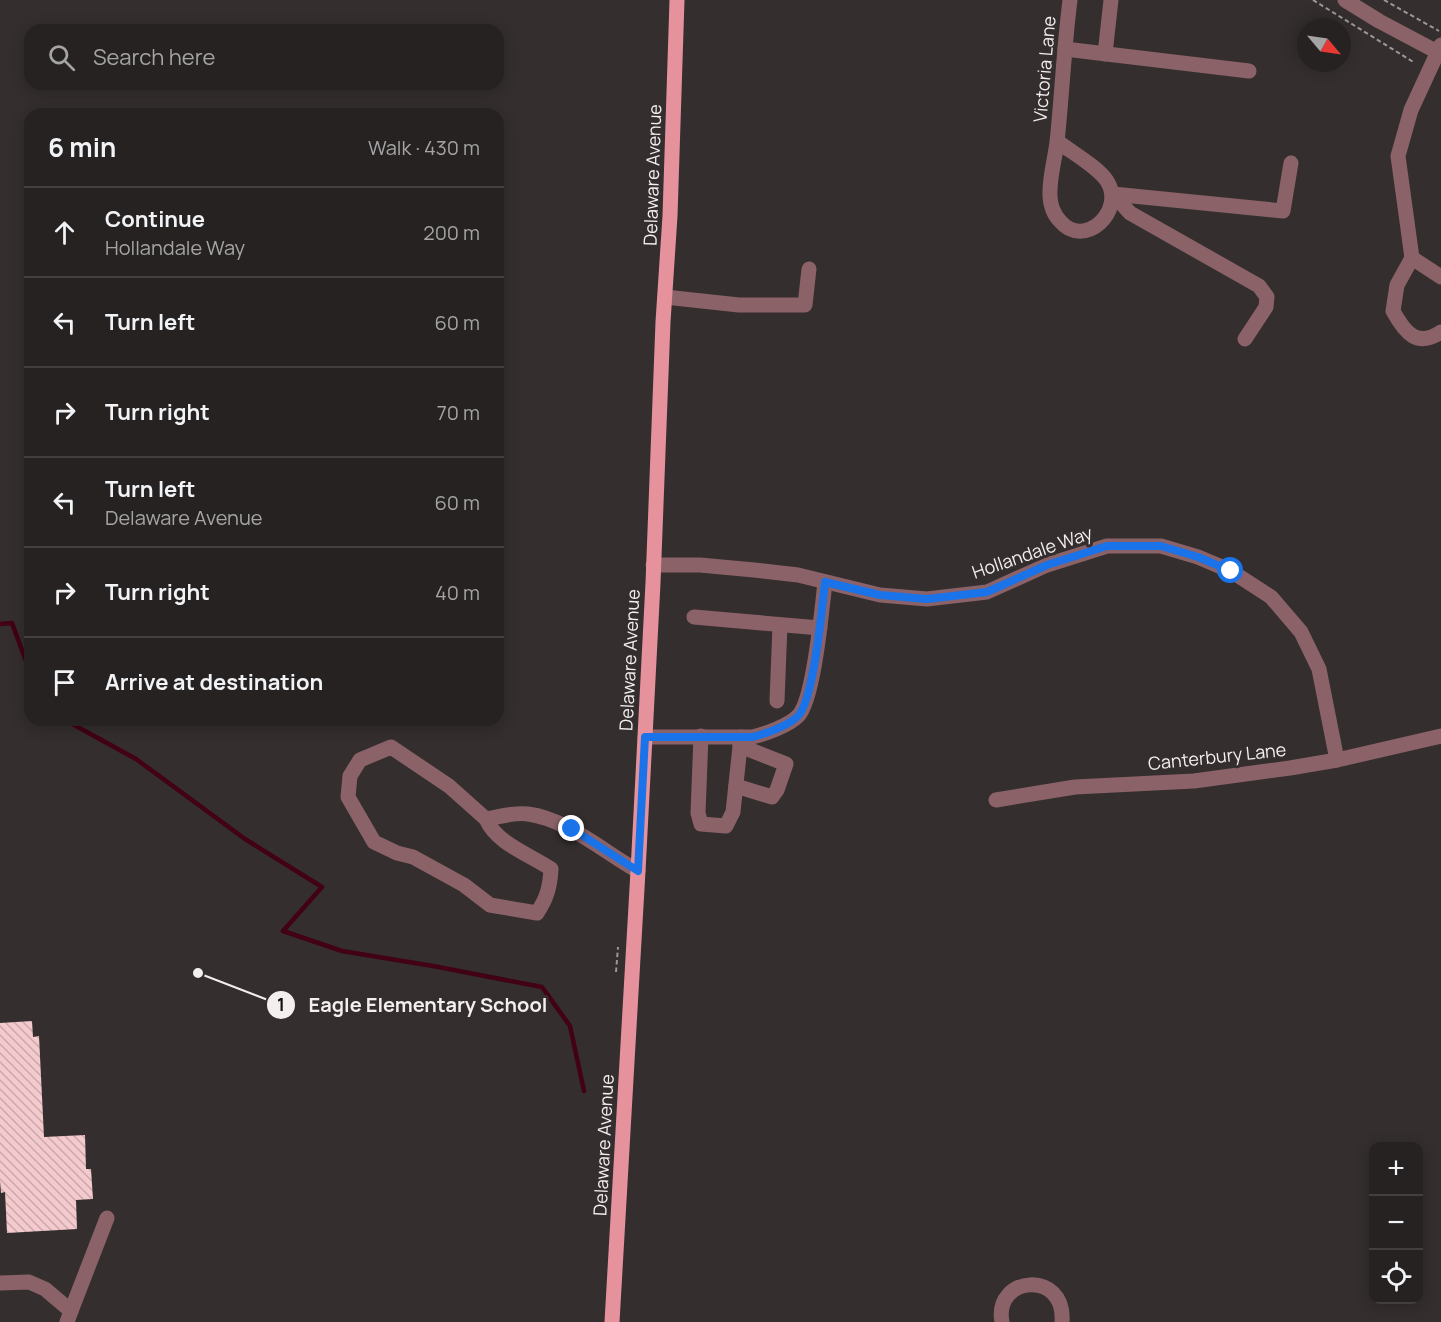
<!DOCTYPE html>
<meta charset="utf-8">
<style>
body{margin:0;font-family:Manrope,sans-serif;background:#332f2f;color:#f1f3f6}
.controls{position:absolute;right:18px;bottom:18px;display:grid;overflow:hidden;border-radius:12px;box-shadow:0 3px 15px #0003}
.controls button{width:54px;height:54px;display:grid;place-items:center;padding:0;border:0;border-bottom:2px solid #433f40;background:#272222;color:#f1f3f6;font:30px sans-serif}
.compass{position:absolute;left:1297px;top:18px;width:54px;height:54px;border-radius:50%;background:#272222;box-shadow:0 3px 15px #0003;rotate:119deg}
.stop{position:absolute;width:18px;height:18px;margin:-14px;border:4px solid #1a73e8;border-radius:50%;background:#fff}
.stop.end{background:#1a73e8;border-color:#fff;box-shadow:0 2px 6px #0008}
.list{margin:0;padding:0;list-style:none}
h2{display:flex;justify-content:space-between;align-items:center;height:78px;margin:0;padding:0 24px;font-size:26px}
h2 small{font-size:20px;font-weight:400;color:#a4a4a5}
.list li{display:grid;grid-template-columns:39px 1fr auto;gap:18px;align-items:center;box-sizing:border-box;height:90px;padding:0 24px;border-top:2px solid #433f40}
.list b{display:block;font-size:22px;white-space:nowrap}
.list p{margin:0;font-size:20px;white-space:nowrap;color:#a4a4a5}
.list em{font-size:20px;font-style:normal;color:#a4a4a5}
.icon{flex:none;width:33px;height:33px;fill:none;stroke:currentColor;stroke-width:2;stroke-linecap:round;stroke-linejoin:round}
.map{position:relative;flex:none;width:1441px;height:1322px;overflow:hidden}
.search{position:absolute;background:#272222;box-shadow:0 3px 15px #0003;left:24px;top:24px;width:480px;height:66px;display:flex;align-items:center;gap:15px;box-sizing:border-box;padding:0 21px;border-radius:18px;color:#a4a4a5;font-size:22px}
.panel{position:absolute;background:#272222;box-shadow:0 3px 15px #0003;left:24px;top:108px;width:480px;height:618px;border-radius:18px}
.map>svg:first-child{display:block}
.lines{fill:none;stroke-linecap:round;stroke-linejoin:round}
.stream{stroke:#420114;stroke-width:4.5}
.building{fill:url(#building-back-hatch)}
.path{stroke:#9d9898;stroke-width:2;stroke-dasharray:4.5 3;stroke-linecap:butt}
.minor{stroke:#8b6267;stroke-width:15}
.major{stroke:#e5929d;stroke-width:15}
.route{stroke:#1a73e8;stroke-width:8}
.labels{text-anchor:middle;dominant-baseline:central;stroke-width:6;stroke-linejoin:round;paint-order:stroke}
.street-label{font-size:18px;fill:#f3efef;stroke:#342e2e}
.leader{fill:none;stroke:#f3efef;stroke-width:2}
.callout-dot{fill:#f3efef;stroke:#342e2e;stroke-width:2}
.mark-label{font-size:18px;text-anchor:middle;font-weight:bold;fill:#111}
.callout-label{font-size:20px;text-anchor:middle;font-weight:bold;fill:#f3efef;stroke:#342e2e;stroke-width:6;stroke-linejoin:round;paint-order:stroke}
</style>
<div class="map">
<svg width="1441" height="1322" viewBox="0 0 1441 1322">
<defs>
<pattern id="building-back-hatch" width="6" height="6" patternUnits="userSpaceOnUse" patternTransform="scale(1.5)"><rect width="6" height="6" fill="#f4cace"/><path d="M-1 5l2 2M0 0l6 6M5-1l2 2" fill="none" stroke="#c9aaac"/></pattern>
</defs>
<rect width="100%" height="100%" fill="#342e2e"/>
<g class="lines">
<!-- stream -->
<g class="stream">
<path d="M0,624L12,623L30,672"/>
<path d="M65,720L136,759L245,839L322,887L283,931L342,951L433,966L542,987L570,1026L584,1091"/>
</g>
</g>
<!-- building -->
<path class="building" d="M32,1021L33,1037L39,1036L44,1137L85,1135L86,1169H91L93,1199L76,1200L77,1229L7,1233L5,1192L1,1193L0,1181V1023Z"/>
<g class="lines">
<!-- path -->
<g class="path">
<path d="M1313,0L1415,63"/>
<path d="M1384,0L1439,31"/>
<path d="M616,972L618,947"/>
</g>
<!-- minor -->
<g class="minor">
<path d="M1345,0L1379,21L1441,54"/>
<path d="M1065,49L1249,71"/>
<path d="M1105,54L1111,0"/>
<path d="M1057,141C1071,152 1098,167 1107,181C1126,211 1084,250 1060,221C1054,215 1050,205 1050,196C1049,178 1055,159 1057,142C1062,95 1064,47 1070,0"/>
<path d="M1113,194L1130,213L1259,286L1267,297L1266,307L1245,339"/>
<path d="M1113,194L1283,211L1291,163"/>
<path d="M1412,258L1398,156L1411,110L1441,45"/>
<path d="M1441,277L1412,258L1397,285L1393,311C1405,333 1417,348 1441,332"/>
<path d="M665,297L739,305H805L809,269"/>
<path d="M653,565H700L754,570L798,575L880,595L927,599L987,592L1047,565L1107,546H1161L1198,557L1231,571L1271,597L1301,632L1319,669L1337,760"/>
<path d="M694,617L820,628"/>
<path d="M777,701L780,625"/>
<path d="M701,736L698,813L701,824L726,826L733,812L741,737"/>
<path d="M645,737H752C765,734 788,726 798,716C814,700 822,608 825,582"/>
<path d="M736,786L772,797L777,790L786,764L740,746"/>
<path d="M996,800L1075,787L1194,781L1290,768L1337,760L1441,736"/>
<path d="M486,819C497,844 529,854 551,869C550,887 547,898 537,913L490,905L464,885L413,857L397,853L374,842L348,797L350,776L360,760L391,747L449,786L486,819C499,817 515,812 528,814C567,819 604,852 638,871"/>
<path d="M0,1283L29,1282L45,1289L71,1311L67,1322"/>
<path d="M71,1311L107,1218"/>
<path d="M1002,1322C993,1276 1066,1269 1062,1322"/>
</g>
<!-- major -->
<path class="major" d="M612,1322L638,871L653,583L663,322L670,216L677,0"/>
</g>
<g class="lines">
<!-- route -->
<path class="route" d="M572,829L638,871L645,737H752C765,734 788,726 798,716C814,700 822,608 825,582L880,595L927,599L987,592L1047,565L1107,546H1161L1198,557L1231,571"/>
</g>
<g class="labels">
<!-- street labels -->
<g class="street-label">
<text transform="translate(1044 69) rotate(-85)">Victoria Lane</text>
<text transform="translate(652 175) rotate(-88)">Delaware Avenue</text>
<text transform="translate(1032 552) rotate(-19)">Hollandale Way</text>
<text transform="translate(629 660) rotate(-87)">Delaware Avenue</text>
<text transform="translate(1217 756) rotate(-6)">Canterbury Lane</text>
<text transform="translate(603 1145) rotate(-87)">Delaware Avenue</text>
</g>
</g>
<!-- callouts -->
<path class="leader" d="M198 973L281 1005"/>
<g class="callout-dot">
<circle cx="198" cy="973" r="6"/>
<circle cx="281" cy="1005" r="15"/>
</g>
<g class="mark-label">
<text x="281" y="1011">1</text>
</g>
<g class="callout-label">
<text x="428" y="1012">Eagle Elementary School</text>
</g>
</svg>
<div class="controls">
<button>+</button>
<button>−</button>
<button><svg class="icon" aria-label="locate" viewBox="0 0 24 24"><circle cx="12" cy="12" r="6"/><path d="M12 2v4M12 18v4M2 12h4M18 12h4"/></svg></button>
</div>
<svg class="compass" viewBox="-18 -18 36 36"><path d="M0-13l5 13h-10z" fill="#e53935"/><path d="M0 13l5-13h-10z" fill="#a4a4a5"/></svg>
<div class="stop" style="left:1231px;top:571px"></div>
<div class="stop end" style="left:572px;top:829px"></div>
<div class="search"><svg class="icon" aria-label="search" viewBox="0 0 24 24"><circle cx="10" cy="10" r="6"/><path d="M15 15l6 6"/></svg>Search here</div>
<section class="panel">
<h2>6 min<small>Walk · 430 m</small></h2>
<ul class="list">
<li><svg class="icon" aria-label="ahead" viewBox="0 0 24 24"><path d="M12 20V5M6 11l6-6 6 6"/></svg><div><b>Continue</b><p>Hollandale Way</p></div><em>200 m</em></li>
<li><svg class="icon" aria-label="left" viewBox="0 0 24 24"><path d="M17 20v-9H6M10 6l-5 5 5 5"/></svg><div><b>Turn left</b></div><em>60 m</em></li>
<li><svg class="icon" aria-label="right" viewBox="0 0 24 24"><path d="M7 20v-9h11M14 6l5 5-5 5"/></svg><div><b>Turn right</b></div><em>70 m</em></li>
<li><svg class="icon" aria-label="left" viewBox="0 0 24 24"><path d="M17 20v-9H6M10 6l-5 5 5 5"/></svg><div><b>Turn left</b><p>Delaware Avenue</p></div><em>60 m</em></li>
<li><svg class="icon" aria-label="right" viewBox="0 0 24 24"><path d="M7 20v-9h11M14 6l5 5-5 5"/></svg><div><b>Turn right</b></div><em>40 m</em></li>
<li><svg class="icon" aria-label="arrive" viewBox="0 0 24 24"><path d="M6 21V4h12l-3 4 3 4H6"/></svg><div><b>Arrive at destination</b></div></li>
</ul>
</section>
</div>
